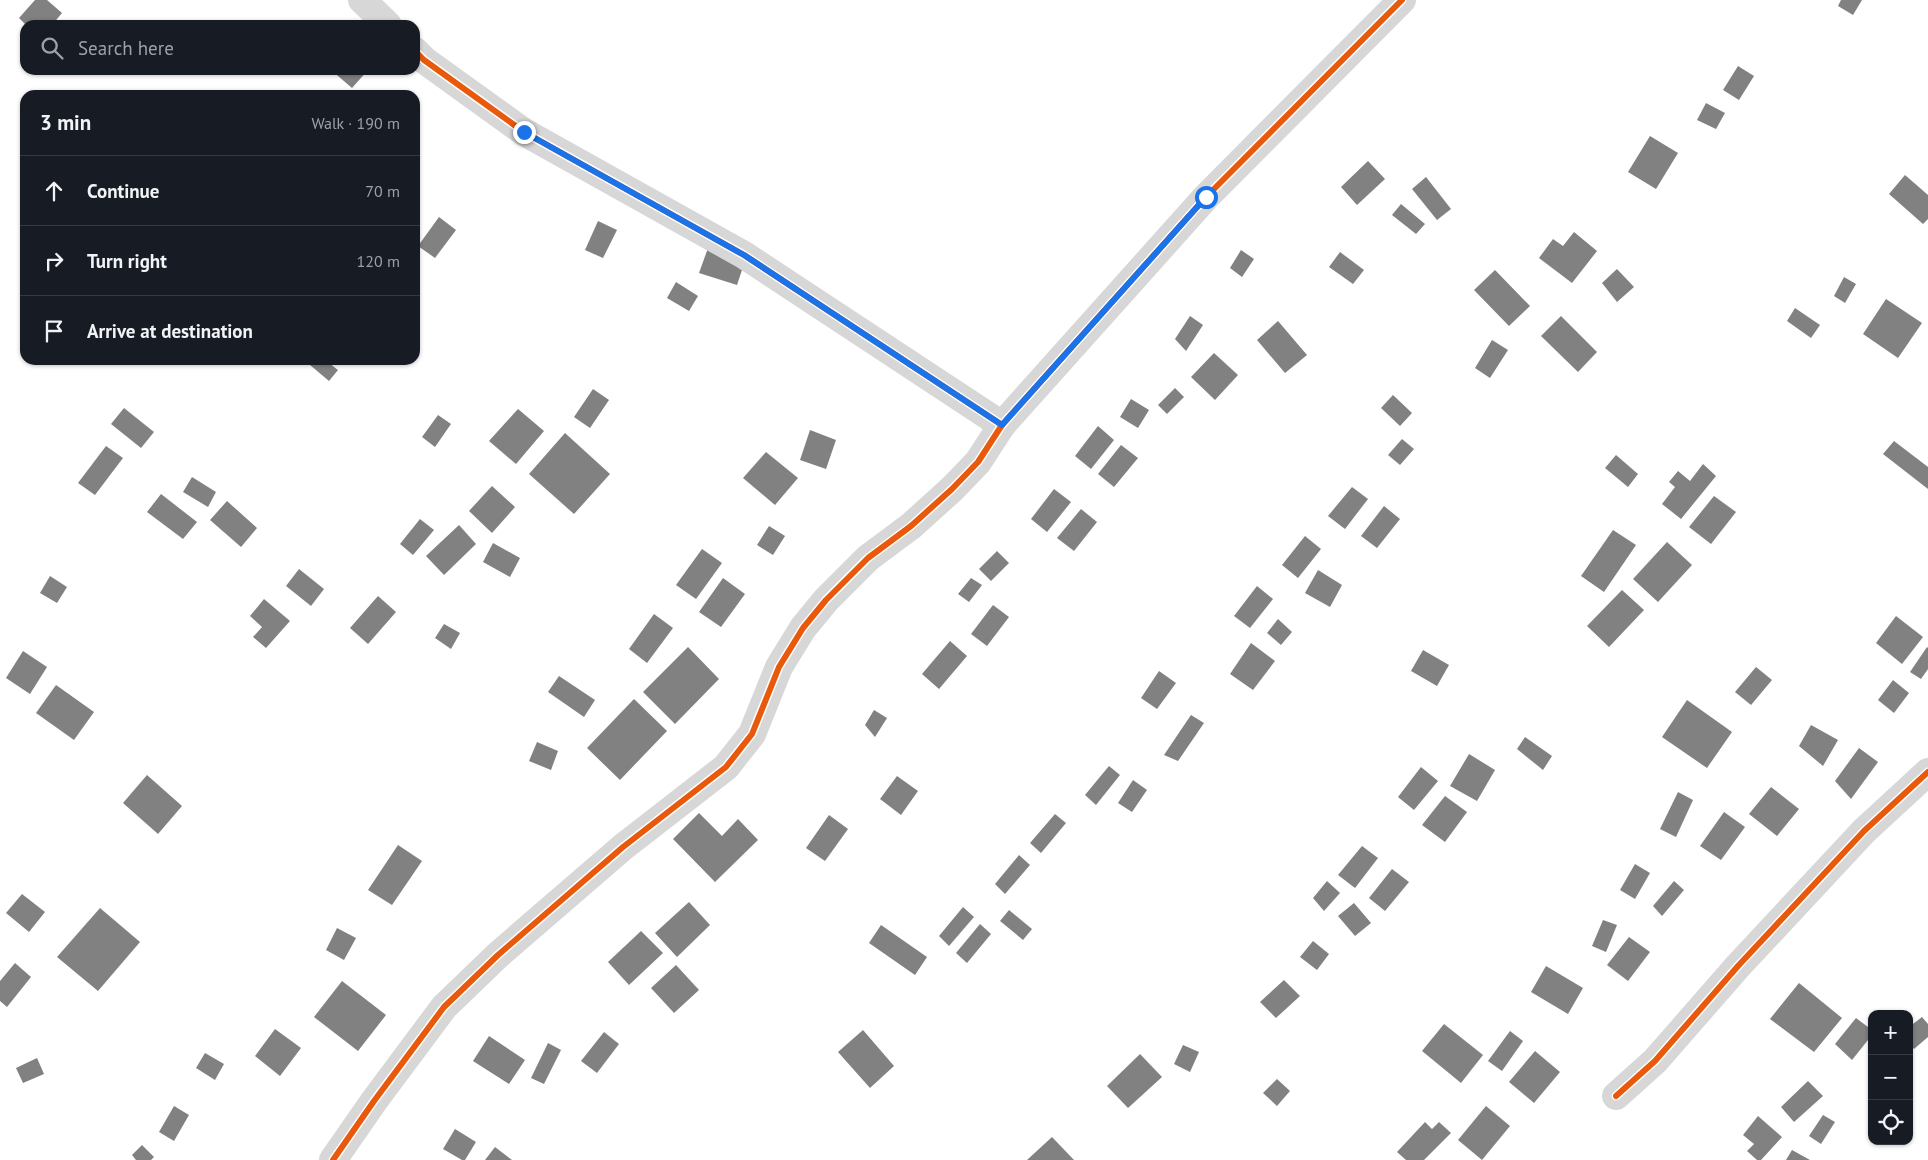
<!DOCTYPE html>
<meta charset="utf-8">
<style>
body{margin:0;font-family:"PT Sans",sans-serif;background:#20242c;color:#f1f3f6}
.controls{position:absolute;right:15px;bottom:15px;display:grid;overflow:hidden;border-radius:10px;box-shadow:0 1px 4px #0004}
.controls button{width:45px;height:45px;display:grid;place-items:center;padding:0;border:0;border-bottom:1px solid #363941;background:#171b24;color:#f1f3f6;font:25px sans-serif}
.stop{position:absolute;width:15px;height:15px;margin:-11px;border:4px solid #1a73e8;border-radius:50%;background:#fff}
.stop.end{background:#1a73e8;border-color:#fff;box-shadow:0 1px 5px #0008}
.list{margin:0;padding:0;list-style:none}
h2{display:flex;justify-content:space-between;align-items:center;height:65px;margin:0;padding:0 20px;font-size:21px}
h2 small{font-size:16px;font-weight:400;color:#9ea1a6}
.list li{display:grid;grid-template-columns:32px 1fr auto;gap:15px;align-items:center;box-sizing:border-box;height:70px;padding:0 20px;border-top:1px solid #363941}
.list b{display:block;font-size:19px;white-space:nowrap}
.list em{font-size:16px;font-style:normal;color:#9ea1a6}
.icon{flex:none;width:28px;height:28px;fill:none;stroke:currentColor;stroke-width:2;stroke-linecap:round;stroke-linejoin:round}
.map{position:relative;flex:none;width:1928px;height:1160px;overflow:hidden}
.search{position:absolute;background:#171b24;box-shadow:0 1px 4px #0004;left:20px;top:20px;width:400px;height:55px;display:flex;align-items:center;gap:12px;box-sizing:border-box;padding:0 18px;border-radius:15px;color:#9ea1a6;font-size:19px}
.panel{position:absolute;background:#171b24;box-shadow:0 1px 4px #0004;left:20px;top:90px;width:400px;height:275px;border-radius:15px}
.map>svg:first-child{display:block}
.building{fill:#818181}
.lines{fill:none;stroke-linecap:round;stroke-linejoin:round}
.minor{stroke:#d7d7d7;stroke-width:28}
.cycleway-casing{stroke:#fff;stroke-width:9}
.cycleway{stroke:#e8590c;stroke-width:6}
.route{stroke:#1a73e8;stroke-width:6}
</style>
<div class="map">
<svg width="1928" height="1160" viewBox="0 0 1928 1160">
<rect width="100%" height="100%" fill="#fff"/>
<!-- building -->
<g class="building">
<path d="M35,0H47L62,13L52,25H26L19,18Z"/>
<path d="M1841,0H1862L1853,15L1838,6Z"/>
<path d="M1738,66L1754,76L1739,100L1723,90Z"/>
<path d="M331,70H368L352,88Z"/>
<path d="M1706,103L1725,113L1716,129L1697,120Z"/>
<path d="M1650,136L1678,153L1656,189L1628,172Z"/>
<path d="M1368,161L1385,179L1357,205L1341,187Z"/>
<path d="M1905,175L1928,195V219L1923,224L1889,194Z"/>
<path d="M1426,177L1451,209L1437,220L1412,189Z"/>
<path d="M1401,204L1425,224L1416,234L1392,215Z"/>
<path d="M439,217L456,230L435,258L418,246Z"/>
<path d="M598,221L617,230L603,258L585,250Z"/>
<path d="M1574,232L1597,251L1572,283L1539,258L1553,239L1563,246Z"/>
<path d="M708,248L745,261L737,285L699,273Z"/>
<path d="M1241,250L1254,259L1242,277L1230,268Z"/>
<path d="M1340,252L1364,270L1353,284L1329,267Z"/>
<path d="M1617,269L1634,287L1617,302L1602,283Z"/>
<path d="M1495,270L1530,306L1509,326L1474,290Z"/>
<path d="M1844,277L1856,284L1845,303L1834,296Z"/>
<path d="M676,282L698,296L689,311L667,298Z"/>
<path d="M1886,299L1922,323L1898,358L1863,334Z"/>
<path d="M1795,308L1820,325L1811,338L1787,321Z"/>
<path d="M1190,316L1203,325L1186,351L1175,339Z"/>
<path d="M1561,316L1597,352L1578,372L1541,336Z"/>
<path d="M1278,321L1307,355L1285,373L1257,340Z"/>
<path d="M1492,340L1508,350L1490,378L1475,368Z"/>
<path d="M1214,353L1238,375L1215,400L1191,377Z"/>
<path d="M313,360H325L338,370L329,381L310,365Z"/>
<path d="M1175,388L1184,397L1167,414L1158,405Z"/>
<path d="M593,389L609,400L590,428L574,417Z"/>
<path d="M1393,395L1412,413L1400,426L1381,408Z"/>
<path d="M1131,399L1149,410L1138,428L1120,417Z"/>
<path d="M124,408L154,432L141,448L111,424Z"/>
<path d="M518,409L544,431L516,464L489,441Z"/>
<path d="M438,415L451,424L435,447L422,437Z"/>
<path d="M1098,426L1114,440L1091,469L1075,456Z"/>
<path d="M810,430L836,440L826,469L800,460Z"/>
<path d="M565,433L610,474L574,514L529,474Z"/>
<path d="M1402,439L1414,449L1400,465L1388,455Z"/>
<path d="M1894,441L1928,467V489L1883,454Z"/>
<path d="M1121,445L1138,458L1114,487L1098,474Z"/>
<path d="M106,446L123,458L95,495L78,483Z"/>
<path d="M766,452L798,478L775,505L743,478Z"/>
<path d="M1616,455L1638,474L1628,487L1605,468Z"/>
<path d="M1703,464L1716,476L1681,519L1662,504L1675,487L1669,482L1678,471L1690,481Z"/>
<path d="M192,477L216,492L208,507L183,492Z"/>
<path d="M492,486L515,507L492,533L469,511Z"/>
<path d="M1352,487L1368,499L1345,529L1328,516Z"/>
<path d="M1054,489L1071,502L1047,532L1031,519Z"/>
<path d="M161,494L197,522L183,539L147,512Z"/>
<path d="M1714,496L1736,512L1711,544L1689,527Z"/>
<path d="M227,501L257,528L241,547L210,520Z"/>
<path d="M1384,506L1400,519L1377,548L1361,536Z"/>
<path d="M1081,509L1097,522L1074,551L1057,538Z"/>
<path d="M420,519L434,530L413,555L400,544Z"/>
<path d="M459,525L476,544L444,575L426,556Z"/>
<path d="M769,526L785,536L773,555L757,545Z"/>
<path d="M1613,530L1636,545L1604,592L1581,576Z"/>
<path d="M1305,536L1321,549L1298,578L1282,565Z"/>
<path d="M1667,542L1692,565L1658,602L1633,579Z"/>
<path d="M493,543L520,558L510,577L483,562Z"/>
<path d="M702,549L722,563L696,599L676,585Z"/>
<path d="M997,551L1009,563L991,581L979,569Z"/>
<path d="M299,569L324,589L311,606L286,586Z"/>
<path d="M1318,570L1342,585L1330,607L1305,593Z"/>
<path d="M50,576L67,587L57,603L40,593Z"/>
<path d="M723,578L745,594L721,627L699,612Z"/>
<path d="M971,578L982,585L969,602L958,594Z"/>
<path d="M1257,586L1273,599L1250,628L1234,616Z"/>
<path d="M1622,590L1644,610L1609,647L1587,626Z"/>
<path d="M378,596L396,612L368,644L350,628Z"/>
<path d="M264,599L290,621L266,648L253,637L262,627L250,616Z"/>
<path d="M993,605L1009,617L987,646L971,634Z"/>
<path d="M654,614L673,628L647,663L629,649Z"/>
<path d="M1896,616L1923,637L1902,664L1876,643Z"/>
<path d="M1278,619L1292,632L1281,645L1267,633Z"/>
<path d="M444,624L460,633L451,649L435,638Z"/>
<path d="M950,641L967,656L939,689L922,674Z"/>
<path d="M1251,643L1275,661L1253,690L1230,674Z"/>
<path d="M688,647L719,679L675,724L643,692Z"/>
<path d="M1927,647L1928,648V669L1921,679L1910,672Z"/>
<path d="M1423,650L1449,665L1437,686L1411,671Z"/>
<path d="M23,651L47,667L30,694L6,678Z"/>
<path d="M1756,667L1772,680L1751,705L1735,692Z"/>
<path d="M1159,671L1176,683L1157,709L1141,698Z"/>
<path d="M559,676L595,700L584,717L548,692Z"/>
<path d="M1893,680L1909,693L1894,713L1878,700Z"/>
<path d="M56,685L94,712L74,740L36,713Z"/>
<path d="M634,699L667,731L620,780L587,748Z"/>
<path d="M1687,700L1732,732L1707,768L1662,737Z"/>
<path d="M874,710L887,718L875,737L865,725Z"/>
<path d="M1191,715L1204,723L1178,761L1164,755Z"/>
<path d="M1811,725L1838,740L1823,766L1799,746Z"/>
<path d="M1525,737L1552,756L1543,770L1517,749Z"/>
<path d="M537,742L558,751L551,770L529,761Z"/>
<path d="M1859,748L1878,762L1851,799L1835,781Z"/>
<path d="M1469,754L1495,770L1477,801L1450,786Z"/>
<path d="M1109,766L1120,775L1096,805L1085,795Z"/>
<path d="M1421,767L1438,781L1414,810L1398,797Z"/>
<path d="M147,775L182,806L158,834L123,803Z"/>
<path d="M897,776L918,791L901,815L880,799Z"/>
<path d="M1133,780L1147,790L1132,812L1118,803Z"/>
<path d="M1771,787L1799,809L1777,836L1749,814Z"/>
<path d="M1678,792L1693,800L1676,837L1660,829Z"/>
<path d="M1445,796L1467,812L1445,842L1422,825Z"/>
<path d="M1724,812L1745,827L1721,860L1700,846Z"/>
<path d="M699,813L722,836L738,819L758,840L715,882L673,839Z"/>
<path d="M1055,814L1066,823L1041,853L1030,843Z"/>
<path d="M829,815L848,829L825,861L806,848Z"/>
<path d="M398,845L422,861L392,905L368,890Z"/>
<path d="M1362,846L1378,858L1355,888L1338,875Z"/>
<path d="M1019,855L1030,865L1005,894L995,884Z"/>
<path d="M1635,864L1650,873L1635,899L1620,890Z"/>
<path d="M1392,869L1409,882L1385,911L1369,898Z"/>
<path d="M1327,881L1340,893L1324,911L1313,898Z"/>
<path d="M1674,881L1684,890L1662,916L1653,906Z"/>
<path d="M22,894L45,912L29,932L6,913Z"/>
<path d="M689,902L710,925L677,957L655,933Z"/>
<path d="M1354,903L1371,923L1355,936L1338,916Z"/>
<path d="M963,907L974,917L949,946L939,936Z"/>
<path d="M100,908L140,942L98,991L57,957Z"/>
<path d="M1009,910L1032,929L1023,940L1000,921Z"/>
<path d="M1603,920L1617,925L1606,952L1592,946Z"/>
<path d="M980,924L991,934L967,963L956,953Z"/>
<path d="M881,925L927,957L915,975L869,943Z"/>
<path d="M337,928L356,938L344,960L326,950Z"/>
<path d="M641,931L663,953L629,985L608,962Z"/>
<path d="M1629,937L1650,952L1628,981L1607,965Z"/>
<path d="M1313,941L1329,954L1317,970L1300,957Z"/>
<path d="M15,963L31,977L7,1007L0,1001V981Z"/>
<path d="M676,965L699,990L674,1013L651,988Z"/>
<path d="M1546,966L1583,988L1568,1014L1531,992Z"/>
<path d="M1284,980L1300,996L1276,1018L1260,1002Z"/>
<path d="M342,981L386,1015L358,1051L314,1017Z"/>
<path d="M1799,983L1842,1018L1814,1052L1770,1019Z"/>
<path d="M1922,1017L1928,1024V1037L1914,1049L1909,1043V1027Z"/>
<path d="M1856,1018L1872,1030V1035L1852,1060L1835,1044Z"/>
<path d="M1444,1024L1483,1055L1461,1083L1422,1051Z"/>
<path d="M275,1029L301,1048L280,1076L255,1056Z"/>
<path d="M863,1030L894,1066L870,1088L838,1052Z"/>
<path d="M1510,1031L1523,1041L1502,1071L1488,1061Z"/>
<path d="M604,1032L619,1044L597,1073L581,1061Z"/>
<path d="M489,1036L525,1060L509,1084L473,1061Z"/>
<path d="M548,1043L561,1050L544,1084L531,1078Z"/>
<path d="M1183,1045L1199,1052L1190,1072L1174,1064Z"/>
<path d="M1535,1051L1560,1072L1534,1103L1509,1082Z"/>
<path d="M205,1053L224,1064L215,1080L196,1068Z"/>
<path d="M1140,1054L1162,1077L1128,1108L1107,1086Z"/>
<path d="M37,1058L44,1074L23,1083L16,1068Z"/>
<path d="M1277,1079L1290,1091L1277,1106L1263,1093Z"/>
<path d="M1808,1081L1823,1096L1794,1122L1781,1107Z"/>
<path d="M174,1106L189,1115L174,1141L159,1132Z"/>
<path d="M1486,1106L1510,1126L1482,1160L1458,1140Z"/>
<path d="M1823,1115L1835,1122L1821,1144L1809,1136Z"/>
<path d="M1758,1116L1782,1137L1761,1160H1757L1747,1151L1754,1144L1743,1135Z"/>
<path d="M1425,1122L1432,1129L1439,1122L1451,1133L1424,1160H1406L1397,1152Z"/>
<path d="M455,1129L476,1142L465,1160H462L443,1149Z"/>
<path d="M1052,1137L1074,1160H1027Z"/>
<path d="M142,1145L154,1157L151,1160H136L132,1155Z"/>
<path d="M495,1147L512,1160H485Z"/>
<path d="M1792,1150L1810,1160H1786Z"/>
</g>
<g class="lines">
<!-- minor -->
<g class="minor">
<path d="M362,0L388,25"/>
<path d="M415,51L424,60L524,132L744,255L1002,425"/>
<path d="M1616,1096L1655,1061L1738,966L1864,831L1928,772"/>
<path d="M333,1160L374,1101L444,1007L498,955L623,847L726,767L752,734L779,667L803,628L826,600L868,558L911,526L952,489L978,462L1002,425L1206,197L1402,0"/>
</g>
<!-- cycleway casing -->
<g class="cycleway-casing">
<g id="cycleway">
<path d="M415,51L424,60L524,132L744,255L1002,425"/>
<path d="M1616,1096L1655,1061L1738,966L1864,831L1928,772"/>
<path d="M333,1160L374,1101L444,1007L498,955L623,847L726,767L752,734L779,667L803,628L826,600L868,558L911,526L952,489L978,462L1002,425L1206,197L1402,0"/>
</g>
</g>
<!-- cycleway -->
<use href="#cycleway" class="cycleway"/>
</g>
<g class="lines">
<!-- route -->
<path class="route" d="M524,132L744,255L1002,425L1206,197"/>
</g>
</svg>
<div class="controls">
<button>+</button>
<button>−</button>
<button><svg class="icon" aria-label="locate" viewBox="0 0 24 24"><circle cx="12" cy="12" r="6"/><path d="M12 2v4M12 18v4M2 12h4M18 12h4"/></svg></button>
</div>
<div class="stop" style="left:1206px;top:197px"></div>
<div class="stop end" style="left:524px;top:132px"></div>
<div class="search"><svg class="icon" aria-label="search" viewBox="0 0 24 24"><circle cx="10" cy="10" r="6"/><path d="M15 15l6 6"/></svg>Search here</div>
<section class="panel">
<h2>3 min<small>Walk · 190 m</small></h2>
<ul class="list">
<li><svg class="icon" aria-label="ahead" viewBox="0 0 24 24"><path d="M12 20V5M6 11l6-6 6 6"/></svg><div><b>Continue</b></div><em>70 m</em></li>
<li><svg class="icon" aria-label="right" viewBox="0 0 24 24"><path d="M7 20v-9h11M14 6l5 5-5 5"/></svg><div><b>Turn right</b></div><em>120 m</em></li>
<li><svg class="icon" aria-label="arrive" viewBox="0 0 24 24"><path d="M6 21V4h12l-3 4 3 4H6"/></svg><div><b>Arrive at destination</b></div></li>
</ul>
</section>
</div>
